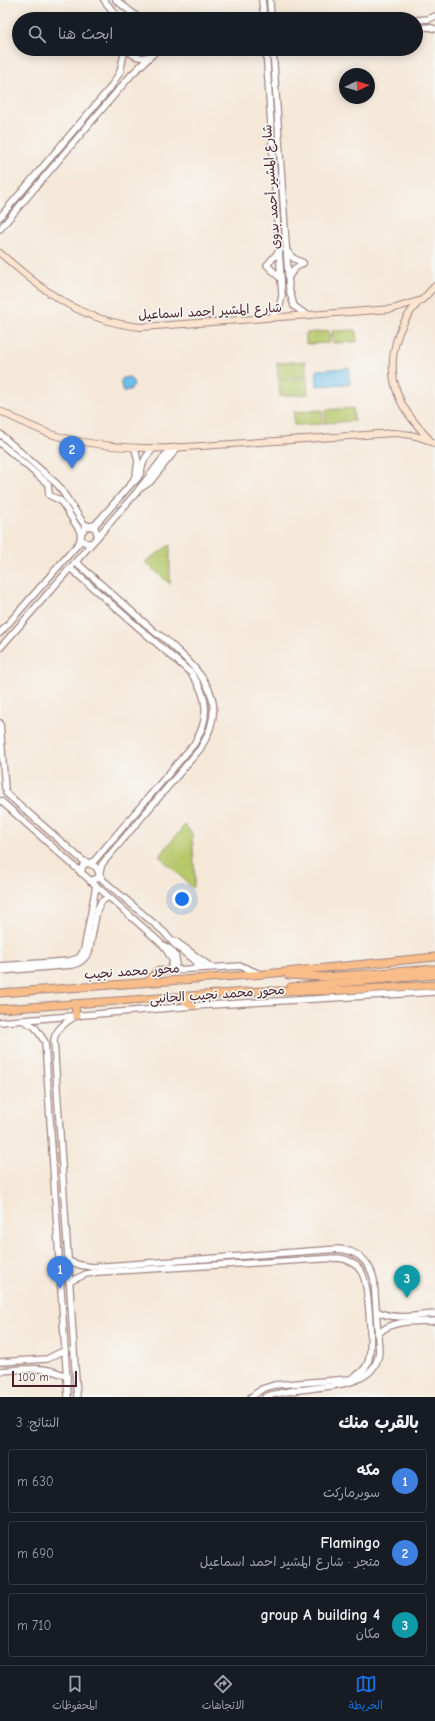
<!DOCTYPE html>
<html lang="ar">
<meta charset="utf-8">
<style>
body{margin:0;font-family:"Comic Neue","Playpen Sans Arabic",sans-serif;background:#20242c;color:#f1f3f6;direction:rtl}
.compass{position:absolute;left:339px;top:68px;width:36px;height:36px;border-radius:50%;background:#171b24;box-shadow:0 2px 10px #0003;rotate:86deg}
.scale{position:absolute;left:12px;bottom:10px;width:65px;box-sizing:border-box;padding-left:4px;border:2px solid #4a1f2b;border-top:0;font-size:11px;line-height:14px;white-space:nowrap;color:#4a1f2b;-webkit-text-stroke:3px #f6f6f2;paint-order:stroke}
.you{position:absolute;left:182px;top:899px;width:14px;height:14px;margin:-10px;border:3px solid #fff;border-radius:50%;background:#1a73e8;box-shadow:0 0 0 6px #1a73e833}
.badge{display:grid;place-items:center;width:26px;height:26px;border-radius:50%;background:#1a73e8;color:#fff;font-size:13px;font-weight:700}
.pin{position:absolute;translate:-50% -33px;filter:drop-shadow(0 1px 2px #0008)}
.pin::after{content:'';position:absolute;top:21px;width:14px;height:12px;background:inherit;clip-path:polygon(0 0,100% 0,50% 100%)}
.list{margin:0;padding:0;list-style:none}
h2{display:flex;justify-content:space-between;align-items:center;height:52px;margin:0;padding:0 16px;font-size:17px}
h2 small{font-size:13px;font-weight:400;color:#9ea1a6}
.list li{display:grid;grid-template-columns:26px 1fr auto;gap:12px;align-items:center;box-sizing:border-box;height:64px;margin:0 8px 8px;padding:0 8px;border:1px solid #363941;border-radius:4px}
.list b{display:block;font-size:15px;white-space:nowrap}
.list p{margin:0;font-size:13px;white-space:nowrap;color:#9ea1a6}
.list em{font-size:13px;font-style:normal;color:#9ea1a6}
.icon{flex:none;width:22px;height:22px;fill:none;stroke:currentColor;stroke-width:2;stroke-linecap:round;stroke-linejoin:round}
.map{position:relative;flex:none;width:435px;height:1397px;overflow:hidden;direction:ltr}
.search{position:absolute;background:#171b24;box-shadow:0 2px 10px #0003;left:12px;right:12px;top:12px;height:44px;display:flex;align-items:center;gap:10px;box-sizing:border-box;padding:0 14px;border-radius:22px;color:#9ea1a6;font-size:15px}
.sheet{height:268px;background:#171b24}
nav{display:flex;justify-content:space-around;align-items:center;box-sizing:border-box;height:56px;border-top:1px solid #363941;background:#171b24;font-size:11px;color:#9ea1a6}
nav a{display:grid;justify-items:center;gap:2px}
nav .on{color:#1a73e8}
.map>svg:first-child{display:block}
.green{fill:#b6c86b;stroke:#80744b}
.water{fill:#6cbde7;stroke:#5b6e89}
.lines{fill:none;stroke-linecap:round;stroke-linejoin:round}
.tertiary-casing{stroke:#a08482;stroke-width:8}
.secondary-casing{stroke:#a08482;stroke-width:8}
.primary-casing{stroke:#a08482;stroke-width:9}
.tertiary{stroke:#fff;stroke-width:5.5}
.secondary{stroke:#fce5d0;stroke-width:6}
.primary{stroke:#f8bd89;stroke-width:7}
.labels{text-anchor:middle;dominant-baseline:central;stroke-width:3.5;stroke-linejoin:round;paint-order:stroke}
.street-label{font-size:13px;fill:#4a1f2b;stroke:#f6f6f2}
</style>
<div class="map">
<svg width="435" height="1397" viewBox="0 0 435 1397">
<rect width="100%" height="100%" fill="#f6f6f2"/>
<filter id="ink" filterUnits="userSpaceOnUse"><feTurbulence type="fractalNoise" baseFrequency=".025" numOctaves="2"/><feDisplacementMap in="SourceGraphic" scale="8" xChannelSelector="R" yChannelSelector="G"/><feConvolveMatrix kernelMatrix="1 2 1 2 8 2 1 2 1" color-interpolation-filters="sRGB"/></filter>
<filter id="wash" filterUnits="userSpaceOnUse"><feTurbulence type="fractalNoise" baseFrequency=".012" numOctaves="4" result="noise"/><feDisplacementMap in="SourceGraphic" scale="16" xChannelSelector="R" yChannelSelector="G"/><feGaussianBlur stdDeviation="0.9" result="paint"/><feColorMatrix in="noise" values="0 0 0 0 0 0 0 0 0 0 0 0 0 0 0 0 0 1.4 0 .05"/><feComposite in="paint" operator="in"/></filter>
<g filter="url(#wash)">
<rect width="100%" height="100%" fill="#f5e8d8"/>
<!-- green -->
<g class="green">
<path d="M356,330L357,342L333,343L332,331Z"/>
<path d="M329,331L330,343L306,344V333Z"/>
<path d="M305,361L307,376L278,378L277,363Z"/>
<path d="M307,378L308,394L280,396L279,380Z"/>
<path d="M353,408L354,421L325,423V410Z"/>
<path d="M322,410L323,424L294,425V412Z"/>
<path d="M170,545V584L145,562Z"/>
<path d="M185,825L192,833L195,879L193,888L159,856Z"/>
</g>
<!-- water -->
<g class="water">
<path d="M349,368L350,384L317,386L316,370Z"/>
<path d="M128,377L133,381L134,386L130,390H126L124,393L120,382L123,378Z"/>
</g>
</g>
<g filter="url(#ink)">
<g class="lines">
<!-- tertiary casing -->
<g class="tertiary-casing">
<g id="tertiary">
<path d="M104,0L119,19"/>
<path d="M116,0L140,19"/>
<path d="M262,0L264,19"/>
<path d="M270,0L271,19"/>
<path d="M416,20L429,19L435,16"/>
<path d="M416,28L429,27L435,29"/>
<path d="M127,49C135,60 150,61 157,49"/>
<path d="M266,49L282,295L280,305L271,318"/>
<path d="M273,49L289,289L294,306L308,316"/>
<path d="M0,217L110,88L120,72L125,49"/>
<path d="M0,229L132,74L152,55"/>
<path d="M280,250L267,265L281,279"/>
<path d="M286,250L293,258L303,263"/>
<path d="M288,278L294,269L303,263"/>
<path d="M0,434L58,485L84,524L95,528L98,536"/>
<path d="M0,443L48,484L49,495L61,501L80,531L81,539L86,543H91"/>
<path d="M134,482C141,476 140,472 143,464C144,458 149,453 154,448"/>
<path d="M141,488L150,482L178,447"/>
<path d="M76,562L156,633C166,638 172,646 180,653C212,683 226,708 200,749L102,864L98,878L90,881"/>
<path d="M70,568L191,673C209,697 210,719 194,744L94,861L83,865L81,873"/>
<path d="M0,633L79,543L82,532L85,528L96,524L132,483L136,474L138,462L135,448"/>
<path d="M0,648L136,493L171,448"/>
<path d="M0,723L5,788"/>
<path d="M6,793L82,860L96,867L103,880L164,932L174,944L203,968"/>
<path d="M1,801L164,946L173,961L170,970"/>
<path d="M175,941L211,967"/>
<path d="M164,946C176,951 179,959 174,970"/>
<path d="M0,966L69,961L79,958L84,950L96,886"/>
<path d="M0,971L72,965C80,963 84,960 89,952L97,910L101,902L108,897"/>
<path d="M157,971L241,966L260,974"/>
<path d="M74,1017C67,1021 54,1031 54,1041L77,1397"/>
<path d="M24,1021L35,1027L45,1042L68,1397"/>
<path d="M0,1022L193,1006L435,992"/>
<path d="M68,1261L80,1265L92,1267L339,1249C358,1251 370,1262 374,1280L379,1351C376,1397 301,1382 265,1397"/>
<path d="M69,1282L86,1274L98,1272L338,1258C347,1259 356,1263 361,1271C369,1283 373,1349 368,1362C365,1371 358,1375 350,1379L274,1385L262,1389L251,1397"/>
<path d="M377,1311C393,1321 417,1315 435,1314"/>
<path d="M378,1334C393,1319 415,1322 435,1321"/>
<path d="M0,1362L47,1359L65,1350"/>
<path d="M0,1371C25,1370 44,1364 67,1377"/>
</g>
</g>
<!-- secondary casing -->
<g class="secondary-casing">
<g id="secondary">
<path d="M0,253C45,292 80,321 141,327L392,309L422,300L435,286"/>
<path d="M419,302C393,329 385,368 401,402C408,416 419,428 429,439"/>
<path d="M0,411C18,420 37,430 57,436C94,446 133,449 171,448L394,433C408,434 423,436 435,444"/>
</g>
</g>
<!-- primary casing -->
<g class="primary-casing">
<g id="primary">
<path d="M288,975L324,977L435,969"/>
<path d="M147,982L157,971"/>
<path d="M291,987L435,975"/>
<path d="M0,993L265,974L435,957"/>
<path d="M179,997L193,1006"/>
<path d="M75,1004L76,1016"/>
<path d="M0,1009L261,991H326L435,985"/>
</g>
</g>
<!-- tertiary -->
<use href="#tertiary" class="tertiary"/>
<!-- secondary -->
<use href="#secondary" class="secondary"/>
<!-- primary -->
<use href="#primary" class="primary"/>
</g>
</g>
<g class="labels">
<!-- street labels -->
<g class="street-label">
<text transform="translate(271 187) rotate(-94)">شارع المشير أحمد بدوى</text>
<text transform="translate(210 311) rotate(-3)">شارع المشير احمد اسماعيل</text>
<text transform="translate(132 971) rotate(-4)">محور محمد نجيب</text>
<text transform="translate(217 994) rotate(-4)">محور محمد نجيب الجانبى</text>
</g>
</g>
</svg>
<svg class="compass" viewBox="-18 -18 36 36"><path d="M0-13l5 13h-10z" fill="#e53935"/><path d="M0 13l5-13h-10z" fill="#9ea1a6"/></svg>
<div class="scale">100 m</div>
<div class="you"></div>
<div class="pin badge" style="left:60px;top:1289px;background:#3f7fe0">1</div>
<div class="pin badge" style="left:72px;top:469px;background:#3f7fe0">2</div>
<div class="pin badge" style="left:407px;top:1298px;background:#0f9aa8">3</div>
<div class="search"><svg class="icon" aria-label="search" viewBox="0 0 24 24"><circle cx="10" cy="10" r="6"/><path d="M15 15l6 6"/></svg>ابحث هنا</div>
</div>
<section class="sheet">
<h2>بالقرب منك<small>النتائج: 3</small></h2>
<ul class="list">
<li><span class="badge" style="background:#3f7fe0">1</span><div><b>مكه</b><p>سوبرماركت</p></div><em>630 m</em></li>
<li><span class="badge" style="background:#3f7fe0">2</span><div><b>Flamingo</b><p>متجر · شارع المشير احمد اسماعيل</p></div><em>690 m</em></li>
<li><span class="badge" style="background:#0f9aa8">3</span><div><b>group A building 4</b><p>مكان</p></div><em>710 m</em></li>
</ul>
</section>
<nav>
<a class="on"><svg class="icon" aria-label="map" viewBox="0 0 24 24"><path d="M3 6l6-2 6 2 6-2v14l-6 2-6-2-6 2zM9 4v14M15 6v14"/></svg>الخريطة</a>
<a><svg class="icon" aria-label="directions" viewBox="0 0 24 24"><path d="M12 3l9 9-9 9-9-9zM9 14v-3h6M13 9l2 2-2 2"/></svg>الاتجاهات</a>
<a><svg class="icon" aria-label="saved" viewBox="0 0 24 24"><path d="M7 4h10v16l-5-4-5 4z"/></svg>المحفوظات</a>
</nav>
